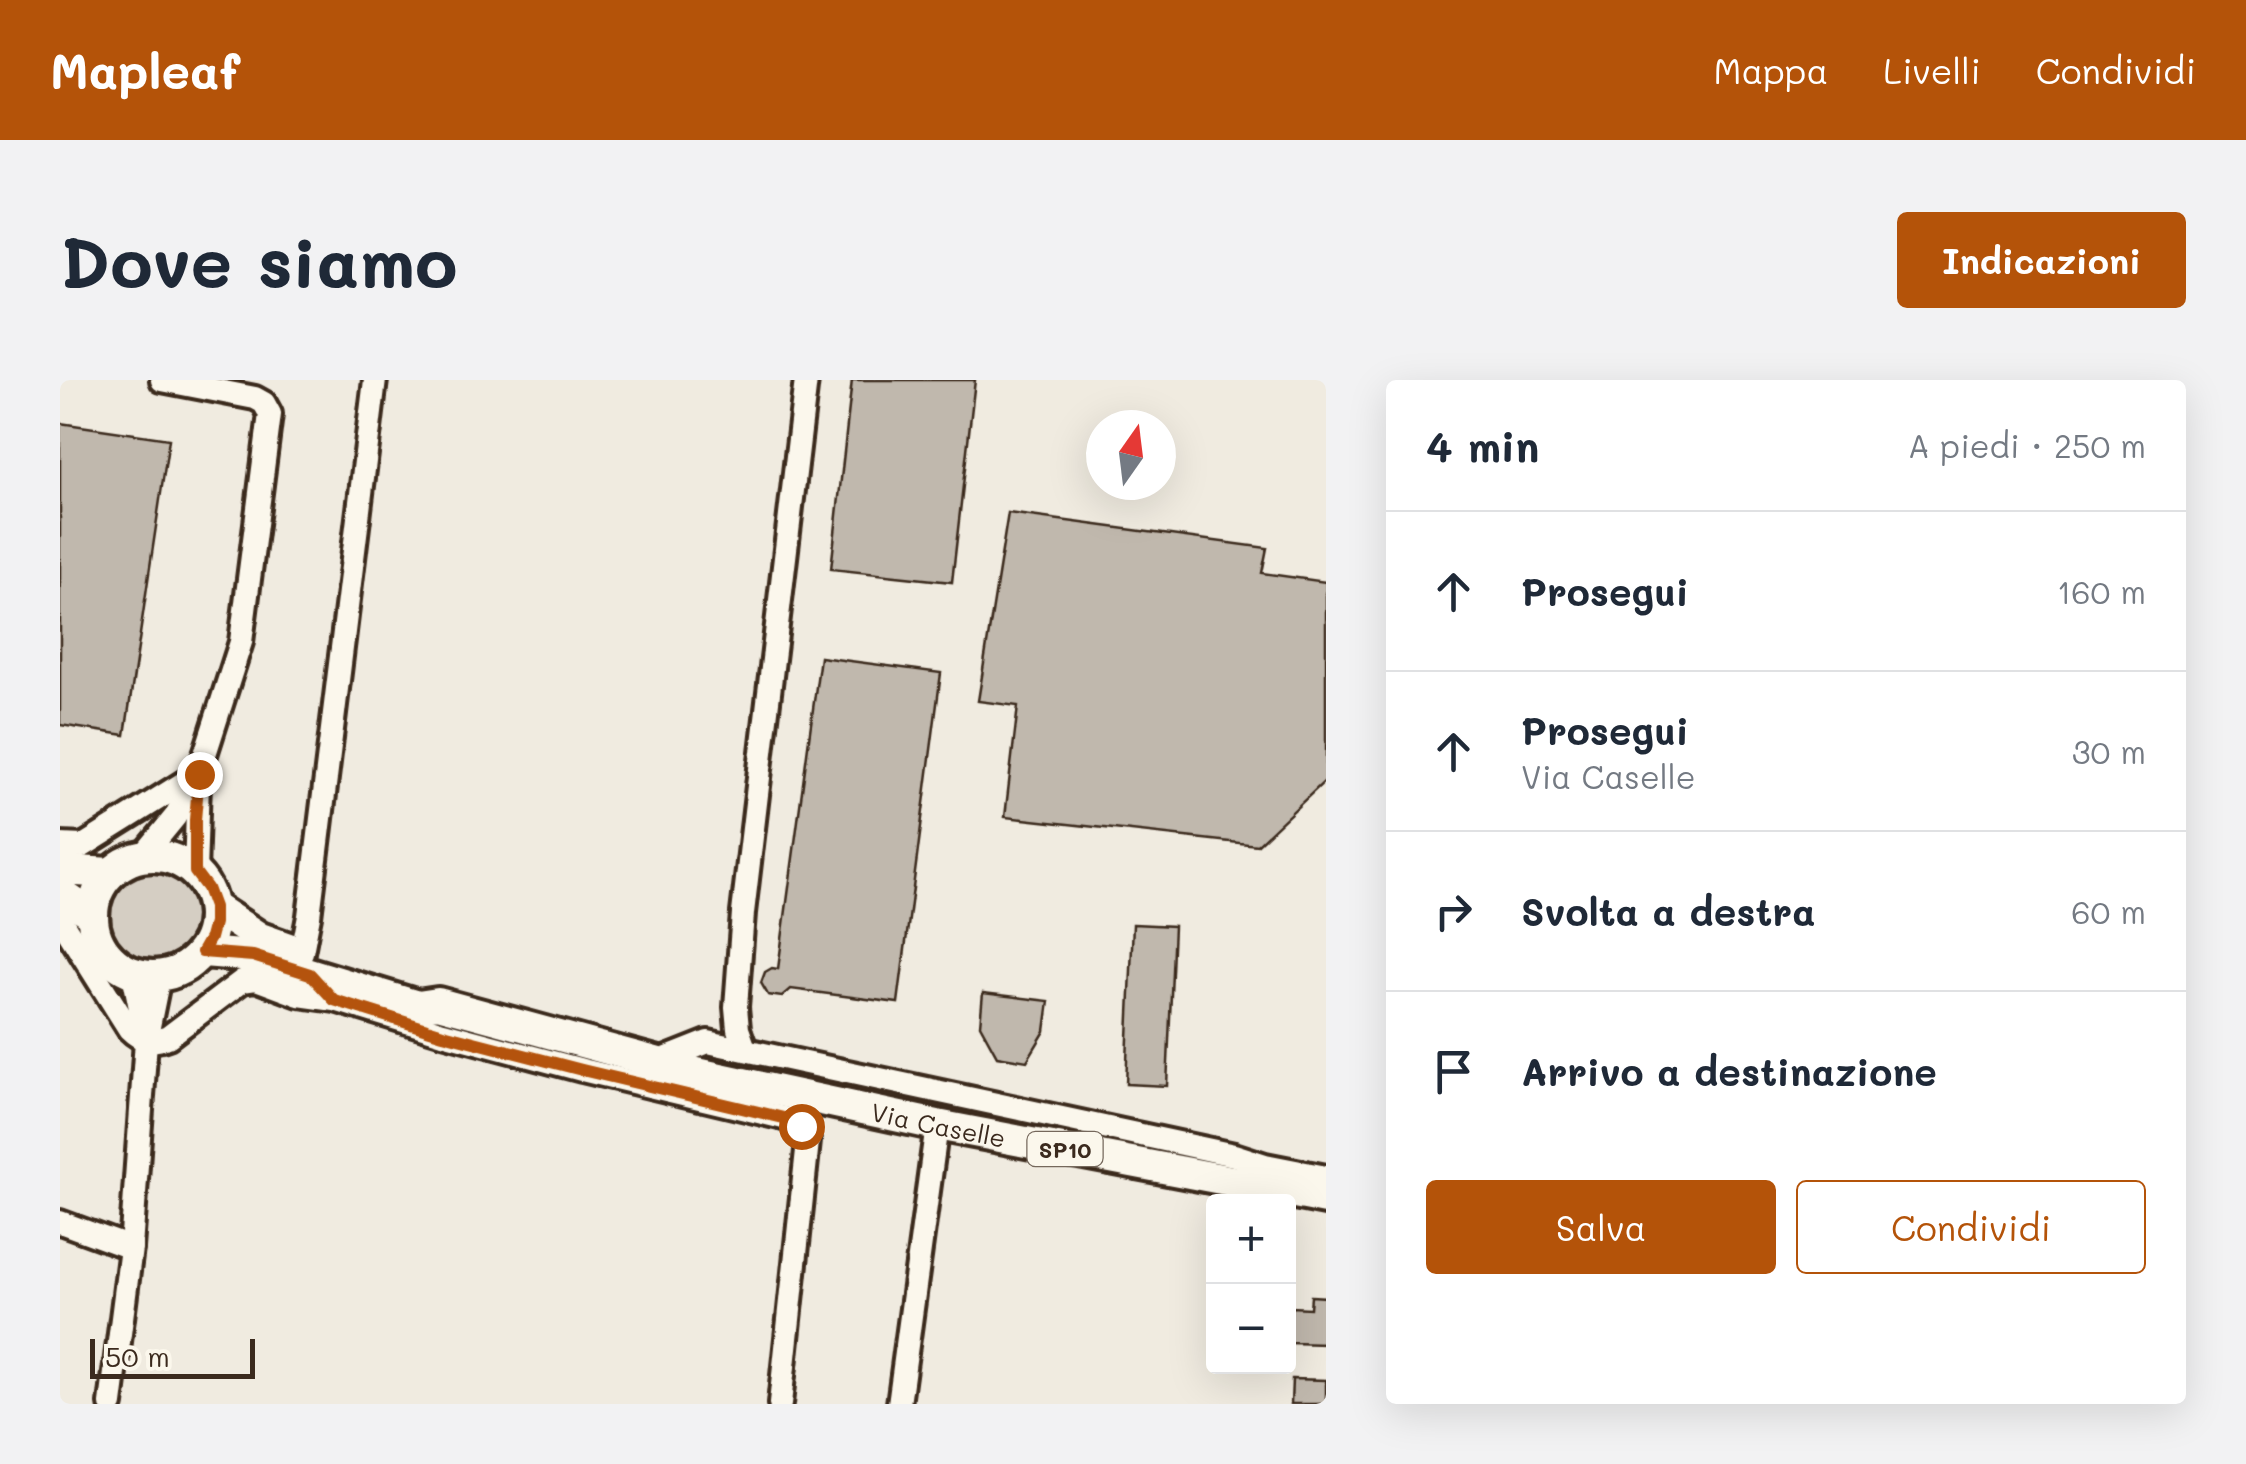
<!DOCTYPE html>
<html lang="it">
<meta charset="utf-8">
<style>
body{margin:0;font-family:Mali,sans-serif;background:#f2f2f3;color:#1f2937}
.controls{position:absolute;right:30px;bottom:30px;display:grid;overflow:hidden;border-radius:10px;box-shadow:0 10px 40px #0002}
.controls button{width:90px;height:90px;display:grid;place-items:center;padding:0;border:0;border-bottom:2px solid #e0e1e3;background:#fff;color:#1f2937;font:50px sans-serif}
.compass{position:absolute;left:1026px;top:30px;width:90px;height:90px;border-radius:50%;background:#fff;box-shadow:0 10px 40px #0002;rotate:14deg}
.scale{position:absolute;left:30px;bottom:25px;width:165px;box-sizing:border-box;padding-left:10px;border:5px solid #3b2a1e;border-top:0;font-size:28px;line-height:35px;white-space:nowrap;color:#3b2a1e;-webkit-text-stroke:8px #fbf7ec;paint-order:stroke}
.stop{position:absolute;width:30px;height:30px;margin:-22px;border:8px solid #b45309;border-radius:50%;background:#fff}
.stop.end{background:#b45309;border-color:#fff;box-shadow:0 2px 10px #0008}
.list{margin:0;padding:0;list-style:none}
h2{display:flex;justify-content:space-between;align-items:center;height:130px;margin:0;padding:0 40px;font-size:42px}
h2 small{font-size:32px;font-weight:400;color:#747a83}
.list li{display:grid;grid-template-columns:65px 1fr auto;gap:30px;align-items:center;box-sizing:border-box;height:160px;padding:0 40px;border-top:2px solid #e0e1e3}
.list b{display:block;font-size:38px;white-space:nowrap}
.list p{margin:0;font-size:32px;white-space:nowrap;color:#747a83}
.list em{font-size:32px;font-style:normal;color:#747a83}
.actions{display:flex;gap:20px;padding:30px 40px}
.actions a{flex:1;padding:22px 0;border:2px solid #b45309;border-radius:10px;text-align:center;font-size:35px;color:#b45309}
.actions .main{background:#b45309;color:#fff}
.icon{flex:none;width:55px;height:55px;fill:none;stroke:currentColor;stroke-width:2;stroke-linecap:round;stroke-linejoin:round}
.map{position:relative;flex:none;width:1266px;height:1024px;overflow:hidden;border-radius:10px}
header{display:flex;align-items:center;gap:60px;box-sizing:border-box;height:140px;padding:0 50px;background:#b45309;color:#fff}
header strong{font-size:48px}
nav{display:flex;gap:55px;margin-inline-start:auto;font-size:35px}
.intro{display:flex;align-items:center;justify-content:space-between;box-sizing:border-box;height:240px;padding:0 60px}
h1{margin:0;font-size:70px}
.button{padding:25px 45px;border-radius:10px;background:#b45309;color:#fff;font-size:35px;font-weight:700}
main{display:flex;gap:60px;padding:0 60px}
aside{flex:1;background:#fff;border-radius:10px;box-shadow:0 10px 40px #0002}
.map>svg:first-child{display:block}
.green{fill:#d5cec3;stroke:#887c70;stroke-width:2.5}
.building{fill:#c0b8ad;stroke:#3b2a1e;stroke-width:2.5}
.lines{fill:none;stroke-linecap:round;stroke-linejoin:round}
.minor-casing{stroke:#3b2a1e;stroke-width:30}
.major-casing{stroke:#3b2a1e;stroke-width:38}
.minor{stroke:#fbf7ec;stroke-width:22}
.major{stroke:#fbf7ec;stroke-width:30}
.route{stroke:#b45309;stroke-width:12}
.labels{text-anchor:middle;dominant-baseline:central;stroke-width:10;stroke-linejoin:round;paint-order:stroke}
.shield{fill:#fbf7ec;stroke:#75685c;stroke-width:2.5}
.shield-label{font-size:22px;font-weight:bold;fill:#3b2a1e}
.street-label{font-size:25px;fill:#3b2a1e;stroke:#fbf7ec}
</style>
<header>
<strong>Mapleaf</strong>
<nav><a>Mappa</a><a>Livelli</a><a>Condividi</a></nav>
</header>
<div class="intro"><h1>Dove siamo</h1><a class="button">Indicazioni</a></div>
<main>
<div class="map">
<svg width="1266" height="1024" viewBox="0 0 1266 1024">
<rect width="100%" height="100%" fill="#f0ebe0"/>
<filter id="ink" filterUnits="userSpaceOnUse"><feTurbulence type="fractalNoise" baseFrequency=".01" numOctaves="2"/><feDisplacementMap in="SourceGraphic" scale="20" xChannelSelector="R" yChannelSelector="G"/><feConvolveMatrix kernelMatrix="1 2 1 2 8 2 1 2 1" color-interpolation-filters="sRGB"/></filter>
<g filter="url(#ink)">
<!-- green -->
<circle class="green" cx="93" cy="536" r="42"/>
<!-- building -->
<g class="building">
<path d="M792,0H915L892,202L771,189Z"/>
<path d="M0,43L109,59L65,355L0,345Z"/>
<path d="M948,133L1207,168L1202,193L1266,202V400L1197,465L945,437L958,326L918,321Z"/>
<path d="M760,277L881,293L838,623L731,609L722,617L708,615L701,603L705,592L712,588L718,589Z"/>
<path d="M1073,544L1114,546L1107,706L1066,704Z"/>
<path d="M923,613L989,621L985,651L967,681L937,676L920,645Z"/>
<path d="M1251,916L1266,917V964L1230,963L1231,927L1250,928Z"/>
<path d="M1232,999L1266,1000V1024H1231Z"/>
</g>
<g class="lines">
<!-- minor casing -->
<g class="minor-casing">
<g id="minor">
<path d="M0,465L23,466L136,395"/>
<path d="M83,476L115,437L139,393L181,262L210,34L204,23L195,18L102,0"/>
<path d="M135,492L138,402"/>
<path d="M0,539L69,649C82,662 92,663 108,657L182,601L196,599L239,615L275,620L383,653L522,690L732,740L741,746L748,761L720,1024"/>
<path d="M242,572L249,536L315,0"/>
<path d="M73,593L84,648"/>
<path d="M685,669L678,649L676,627L683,533L746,0"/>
<path d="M595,683L648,662L1174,775L1205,785L1266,797"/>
<path d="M0,842L71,868"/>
<path d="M51,1024L71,868L86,661L99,597"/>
<path d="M839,1024L877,745"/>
</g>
</g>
<!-- major casing -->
<g class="major-casing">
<g id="major">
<circle cx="93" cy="536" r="60"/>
<path d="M0,490L51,493"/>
<path d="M0,513L32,535"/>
<path d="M153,527L200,558L231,569"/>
<path id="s1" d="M143,572L193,576L358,626L378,623L632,692L877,745L1266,819"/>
</g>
</g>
<!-- minor -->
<use href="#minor" class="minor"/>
<!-- major -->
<use href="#major" class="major"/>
</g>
</g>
<g class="lines" filter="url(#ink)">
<!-- route -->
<path class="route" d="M139,394L135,440V492L147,508L154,527V543L150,558L142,572L193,576L250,594L274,620L383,654L522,690L732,740L741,746"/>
</g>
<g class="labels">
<!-- shield labels -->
<rect class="shield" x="967.5" y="752" width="75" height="34" rx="8"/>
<g class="shield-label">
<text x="1005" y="769">SP10</text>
</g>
<!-- street labels -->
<g class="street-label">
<text stroke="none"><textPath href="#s1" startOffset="758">Via Caselle</textPath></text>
</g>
</g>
</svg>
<div class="controls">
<button>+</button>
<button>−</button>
</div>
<svg class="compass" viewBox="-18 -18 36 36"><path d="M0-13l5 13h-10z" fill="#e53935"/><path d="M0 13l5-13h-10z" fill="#747a83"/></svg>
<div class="scale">50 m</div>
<div class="stop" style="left:741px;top:746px"></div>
<div class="stop end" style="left:139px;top:394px"></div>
</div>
<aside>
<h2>4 min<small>A piedi · 250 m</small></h2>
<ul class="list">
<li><svg class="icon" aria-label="ahead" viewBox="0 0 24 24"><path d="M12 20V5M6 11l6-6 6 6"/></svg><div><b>Prosegui</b></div><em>160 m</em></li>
<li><svg class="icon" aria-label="ahead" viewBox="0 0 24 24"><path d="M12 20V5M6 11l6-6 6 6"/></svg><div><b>Prosegui</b><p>Via Caselle</p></div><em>30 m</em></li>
<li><svg class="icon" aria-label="right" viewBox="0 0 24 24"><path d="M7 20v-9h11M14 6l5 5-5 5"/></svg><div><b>Svolta a destra</b></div><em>60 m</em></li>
<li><svg class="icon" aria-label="arrive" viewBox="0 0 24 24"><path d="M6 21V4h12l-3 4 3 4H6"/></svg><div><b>Arrivo a destinazione</b></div></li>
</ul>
<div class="actions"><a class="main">Salva</a><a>Condividi</a></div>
</aside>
</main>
